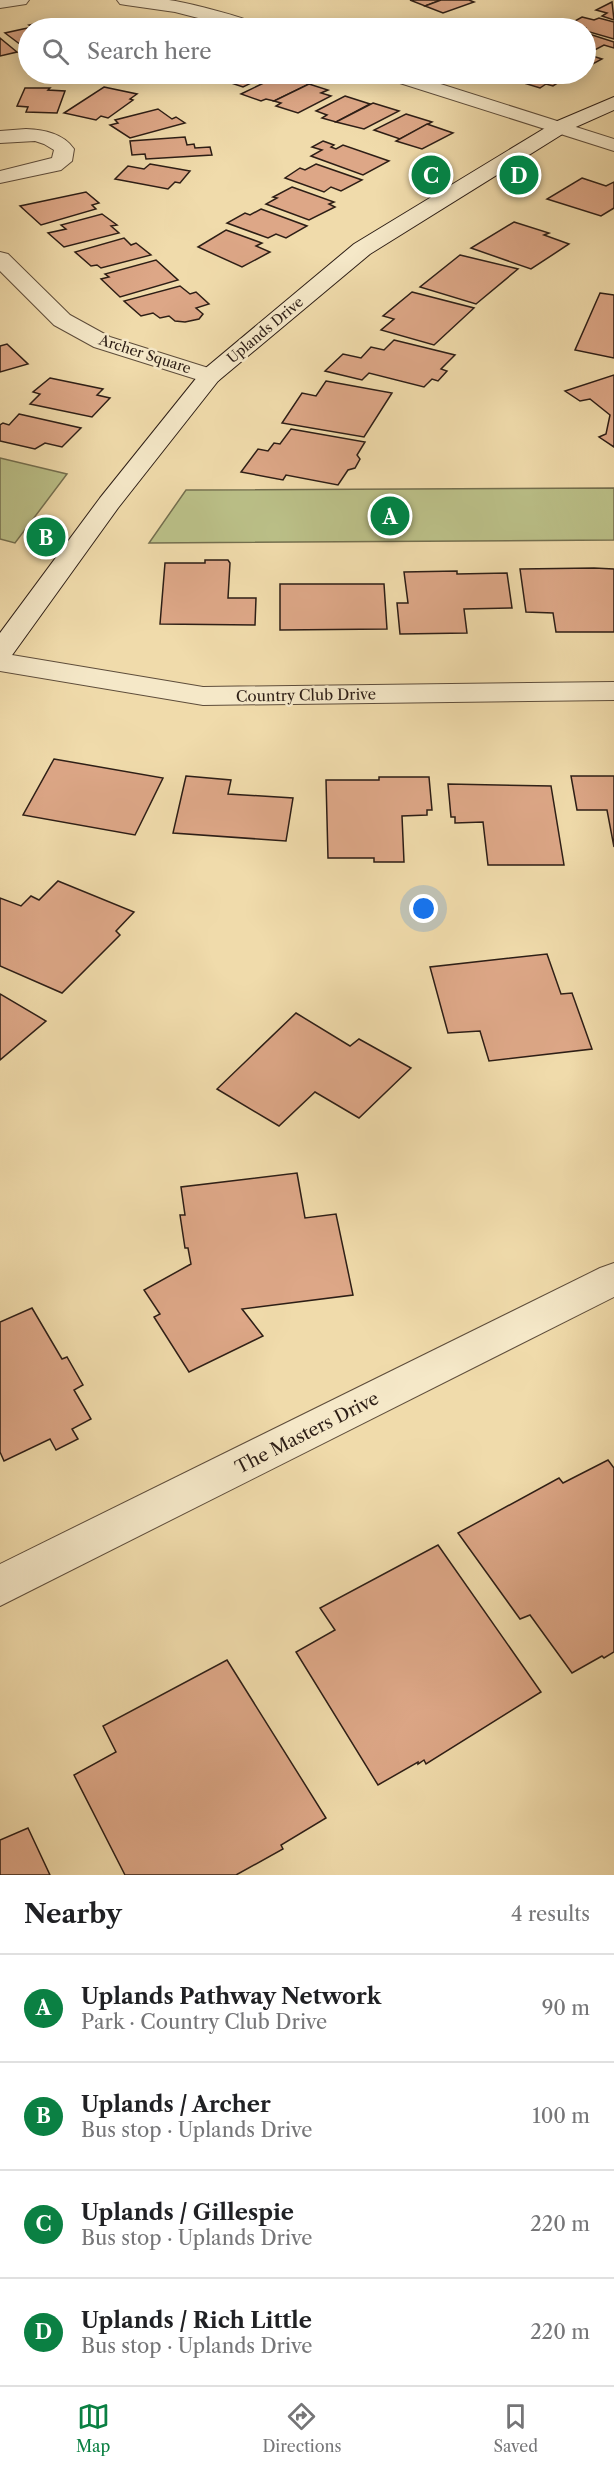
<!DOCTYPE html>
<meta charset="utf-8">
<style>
body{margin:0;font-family:"Libre Caslon Text",serif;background:#f6f6f6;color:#202124}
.you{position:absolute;left:424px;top:909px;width:21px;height:21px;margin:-15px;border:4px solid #fff;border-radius:50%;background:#1a73e8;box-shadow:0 0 0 9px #1a73e833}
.badge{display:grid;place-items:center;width:39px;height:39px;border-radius:50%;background:#0b8043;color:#fff;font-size:20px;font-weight:700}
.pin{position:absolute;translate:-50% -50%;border:3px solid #fff;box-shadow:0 2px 6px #0006}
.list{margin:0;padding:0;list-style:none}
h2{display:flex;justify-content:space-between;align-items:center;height:78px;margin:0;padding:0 24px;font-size:26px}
h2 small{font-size:20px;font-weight:400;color:#757577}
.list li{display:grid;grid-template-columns:39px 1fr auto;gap:18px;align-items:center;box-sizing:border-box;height:108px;padding:0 24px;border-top:2px solid #e0e0e0}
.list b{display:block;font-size:22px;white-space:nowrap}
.list p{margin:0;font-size:20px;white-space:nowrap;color:#757577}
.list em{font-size:20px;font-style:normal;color:#757577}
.icon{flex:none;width:33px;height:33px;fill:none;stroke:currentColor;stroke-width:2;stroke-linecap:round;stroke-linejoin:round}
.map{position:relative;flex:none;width:614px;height:1875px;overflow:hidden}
.search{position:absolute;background:#fff;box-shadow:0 3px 15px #0003;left:18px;right:18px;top:18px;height:66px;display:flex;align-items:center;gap:15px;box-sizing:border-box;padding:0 21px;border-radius:33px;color:#757577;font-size:22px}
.sheet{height:510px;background:#fff}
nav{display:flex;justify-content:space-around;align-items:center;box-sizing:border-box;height:84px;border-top:2px solid #e0e0e0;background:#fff;font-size:16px;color:#757577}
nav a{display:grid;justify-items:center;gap:3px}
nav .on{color:#0b8043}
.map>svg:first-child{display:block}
.green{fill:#bbc088;stroke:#746f4f;stroke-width:1.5}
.building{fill:#dda787;stroke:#2d1e16;stroke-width:1.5}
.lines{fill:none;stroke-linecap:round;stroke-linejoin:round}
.street-casing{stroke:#5e4d3b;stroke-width:2}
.secondary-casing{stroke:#2d1e16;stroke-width:2}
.street{fill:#f5e8c8;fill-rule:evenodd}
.secondary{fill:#f5e8c8;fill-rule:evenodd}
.labels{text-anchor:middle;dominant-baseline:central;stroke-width:5;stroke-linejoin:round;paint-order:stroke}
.far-street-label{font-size:14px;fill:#2d1e16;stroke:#f5e8c8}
.street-label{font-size:15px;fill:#2d1e16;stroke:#f5e8c8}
.near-street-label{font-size:18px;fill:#2d1e16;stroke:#f5e8c8}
</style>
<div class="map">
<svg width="614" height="1875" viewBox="0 0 614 1875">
<rect width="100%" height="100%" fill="#f0dbab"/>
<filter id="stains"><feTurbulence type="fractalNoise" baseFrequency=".00333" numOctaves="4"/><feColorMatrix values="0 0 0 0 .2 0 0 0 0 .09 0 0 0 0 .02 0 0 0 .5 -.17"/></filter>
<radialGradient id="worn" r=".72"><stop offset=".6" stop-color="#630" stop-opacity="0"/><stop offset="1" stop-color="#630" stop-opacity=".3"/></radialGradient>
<!-- green -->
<g class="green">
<path d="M0,458L67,474L15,543L0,539Z"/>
<path d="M614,488V540L149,543L186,490Z"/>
</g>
<!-- building -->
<g class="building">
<path d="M410,0H441L425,6Z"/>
<path d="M441,0H469L474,2L443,13L425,6Z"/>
<path d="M612,2L614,20L602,16L607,13L596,10Z"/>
<path d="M582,17L594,20L599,18L614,22V39L586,31V28L566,26Z"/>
<path d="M56,19L69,28H34L29,25Z"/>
<path d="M32,27L34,28H28V47L25,48L5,33Z"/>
<path d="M586,33L614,42V48L604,45L589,53L586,52Z"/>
<path d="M0,38L17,52L0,56Z"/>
<path d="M586,54L602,59L589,66L586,65Z"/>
<path d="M193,74H230L215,81Z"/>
<path d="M230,74H270L243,87L219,79Z"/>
<path d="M504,74H564L570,75L553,86L546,84L540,88L511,79L515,77Z"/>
<path d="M274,78L284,81L291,78L309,84L274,101L266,99L261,101L241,94Z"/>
<path d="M309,84L328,90L321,93L331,96L298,113L276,106L281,103L274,101Z"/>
<path d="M104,87L137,94L130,99L133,100L108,118L101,116L96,120L64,113Z"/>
<path d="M25,88H50L48,90L65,91L57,113L26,112L28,107L17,106Z"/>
<path d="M345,96L370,104L336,122L322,118L327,115L316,111Z"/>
<path d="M373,103L399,111L364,129L336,122Z"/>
<path d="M158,109L172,119L176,117L185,123L130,138L110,125L118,123L115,120Z"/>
<path d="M406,114L432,122L400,139L374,130Z"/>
<path d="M427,124L453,133L422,149L396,141Z"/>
<path d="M185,137L187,145L194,144L195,148L210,147L212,155L146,159L145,154L132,155L130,141Z"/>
<path d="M323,141L334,145L331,147L336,149L343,145L389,161L363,175L311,156L322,150L312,147Z"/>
<path d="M150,164L190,171L180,183L175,182L168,189L115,179L128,166L144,169Z"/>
<path d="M316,164L362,180L341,191L331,187L324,192L285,178L300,168L305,170Z"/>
<path d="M582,178L606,186L614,182V208L601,216L547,199Z"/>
<path d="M292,187L334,202L329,204L335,207L309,220L266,204L277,198L273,197Z"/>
<path d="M86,192L99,203L92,205L96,209L41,225L20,206Z"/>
<path d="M261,209L307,226L286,238L276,234L268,238L227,223L245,213L250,215Z"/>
<path d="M102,214L117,225L111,226L119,233L64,247L48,233L66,229L61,225Z"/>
<path d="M514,222L549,233L544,235L569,244L531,269L471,248Z"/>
<path d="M226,230L262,243L256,246L270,252L242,267L198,247Z"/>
<path d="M124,238L131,245L136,243L151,255L101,268L97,265L91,266L75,252Z"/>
<path d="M460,255L518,269L476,304L420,287Z"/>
<path d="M156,260L178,280L120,297L101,279L109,277L105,274Z"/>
<path d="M180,286L190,294L196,292L209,304L196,308L203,314L199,319L185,322L175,321L169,316L160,318L153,313L141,316L124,301Z"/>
<path d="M412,292L474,308L434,345L381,330L394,319L383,316Z"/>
<path d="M600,293L614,295V358L575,350Z"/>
<path d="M394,340L455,355L441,369L447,371L438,381L432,379L424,387L369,373L362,380L325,371L343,354L361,358L371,347L384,350Z"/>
<path d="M7,344L28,364L0,372V346Z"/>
<path d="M614,375V447L599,437L606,434L610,415L590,399L580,401L565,391Z"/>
<path d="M50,378L103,389L97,395L110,398L92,417L30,404L40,394L33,392Z"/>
<path d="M326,381L392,393L364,437L282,423L302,393L316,396Z"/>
<path d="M19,414L81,428L62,447L45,443L35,449L0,441V425L3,423L9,425Z"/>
<path d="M291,429L365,442L357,455L360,459L355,468L348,470L338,485L286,475L283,480L241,472L258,449L268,451L274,443L280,444Z"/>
<path d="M205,560H228L230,563L228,598H256L255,625L160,624L165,563H205Z"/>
<path d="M594,568L614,569V632H556L553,613L526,612L520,569Z"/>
<path d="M457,571V574L507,573L512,608L464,609L467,633L400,634L397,603H408L404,572Z"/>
<path d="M280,584H384L387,629L280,630Z"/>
<path d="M54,759L163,778L135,835L23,815Z"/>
<path d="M186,776L231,780L228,794L293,798L286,841L173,833Z"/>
<path d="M571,776H614V847L607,810H577Z"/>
<path d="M379,777H429L432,810H427V815L402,816L404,862H374V858H328L326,780H379Z"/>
<path d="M448,784L551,786L564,865H488L483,822L455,823V817H451Z"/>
<path d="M58,881L134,912L116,931L120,935L62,993L0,966V898L21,906L31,896L39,900Z"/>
<path d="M547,954L561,994L572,993L592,1049L489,1061L480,1031L448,1033L430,967Z"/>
<path d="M0,994L46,1021L0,1060Z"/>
<path d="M296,1013L350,1046L359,1039L411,1068L359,1118L315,1092L279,1126L217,1089Z"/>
<path d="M297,1173L305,1218L336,1214L353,1295L242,1309L263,1336L189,1372L154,1317L160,1314L144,1290L191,1264L188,1248H185L180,1215H185L181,1187Z"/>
<path d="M32,1308L62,1359L67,1357L83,1385L74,1390L91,1419L72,1429L78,1439L56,1450L50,1439L4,1461L0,1452V1322Z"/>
<path d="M608,1460L614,1468V1652L604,1658L602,1656L572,1673L530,1615L520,1619L458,1533L559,1478L563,1483Z"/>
<path d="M438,1545L541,1692L426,1764L424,1760L418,1764V1762L378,1785L296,1652L335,1630L320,1608Z"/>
<path d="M227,1660L326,1818L281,1845L283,1849L236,1875H125L74,1775L116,1752L103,1726Z"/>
<path d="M28,1828L50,1875H0V1840Z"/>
</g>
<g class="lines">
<!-- street casing -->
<g class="street-casing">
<g id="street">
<path d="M0,0H29L26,4L0,8Z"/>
<path d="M117,0C134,0 152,0 169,0C184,2 256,19 263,28H237L175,12L126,5L120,4Z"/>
<path d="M382,74H409L614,139V151L384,78Z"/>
<path d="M26,129C44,130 63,133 74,149L72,161L61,170L0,183V171L52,158L54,150L44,144L35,141L0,143V131Z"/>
<path d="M0,252L8,254L70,315L110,337L218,371L222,376L218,381L210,383L202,381L94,347L54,325L0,271Z"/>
<path d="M0,653L203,687L614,682V700L203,705L0,671Z"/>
<path d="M614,1263V1297L0,1606V1564L600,1268Z"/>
</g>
</g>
<!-- secondary casing -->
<g class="secondary-casing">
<path id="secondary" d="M614,97V110L569,130L370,254L218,381L118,508L10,658L0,660V633L100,498L202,371L354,244L555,122Z"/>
</g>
<!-- street -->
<use href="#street" class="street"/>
<!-- secondary -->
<use href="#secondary" class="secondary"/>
</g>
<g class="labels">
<!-- far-street labels -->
<g class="far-street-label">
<text transform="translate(265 330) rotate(-40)">Uplands Drive</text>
<text transform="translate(145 354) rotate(18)">Archer Square</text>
</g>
<!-- street labels -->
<g class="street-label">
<text transform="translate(306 695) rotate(-1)">Country Club Drive</text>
</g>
<!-- near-street labels -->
<g class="near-street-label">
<text transform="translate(307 1433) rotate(-27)">The Masters Drive</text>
</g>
</g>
<rect width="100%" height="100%" filter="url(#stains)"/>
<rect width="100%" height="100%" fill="url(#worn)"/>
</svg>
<div class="you"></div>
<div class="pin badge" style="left:390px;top:516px">A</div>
<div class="pin badge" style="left:46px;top:537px">B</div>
<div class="pin badge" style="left:431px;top:175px">C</div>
<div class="pin badge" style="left:519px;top:175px">D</div>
<div class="search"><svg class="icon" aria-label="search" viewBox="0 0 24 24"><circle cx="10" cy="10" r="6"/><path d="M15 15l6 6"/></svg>Search here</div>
</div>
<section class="sheet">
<h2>Nearby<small>4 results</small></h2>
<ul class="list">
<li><span class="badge">A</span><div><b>Uplands Pathway Network</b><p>Park · Country Club Drive</p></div><em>90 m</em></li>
<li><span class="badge">B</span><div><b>Uplands / Archer</b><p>Bus stop · Uplands Drive</p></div><em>100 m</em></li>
<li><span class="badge">C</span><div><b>Uplands / Gillespie</b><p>Bus stop · Uplands Drive</p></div><em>220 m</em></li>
<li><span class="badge">D</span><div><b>Uplands / Rich Little</b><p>Bus stop · Uplands Drive</p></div><em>220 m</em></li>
</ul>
</section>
<nav>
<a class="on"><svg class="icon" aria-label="map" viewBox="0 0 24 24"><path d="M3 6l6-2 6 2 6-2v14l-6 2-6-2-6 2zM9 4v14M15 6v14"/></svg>Map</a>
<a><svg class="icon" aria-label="directions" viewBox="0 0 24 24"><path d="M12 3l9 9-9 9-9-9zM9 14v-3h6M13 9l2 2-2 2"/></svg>Directions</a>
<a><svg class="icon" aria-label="saved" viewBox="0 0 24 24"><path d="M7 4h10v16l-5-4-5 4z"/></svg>Saved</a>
</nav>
